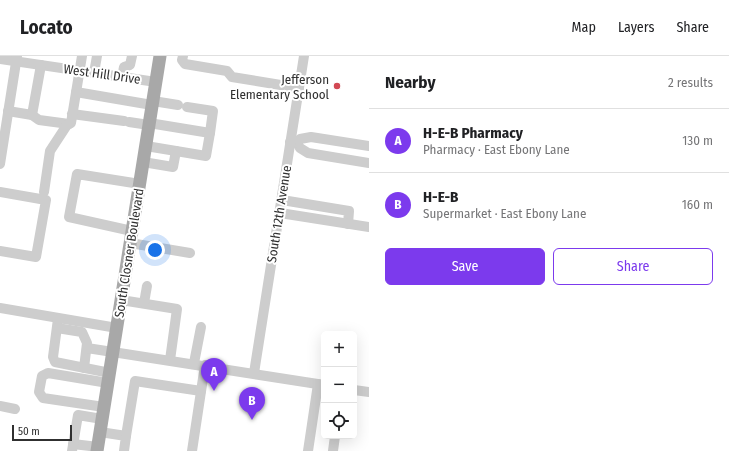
<!DOCTYPE html>
<meta charset="utf-8">
<style>
body{margin:0;font-family:"Fira Sans Condensed",sans-serif;background:#f6f6f6;color:#202124}
.controls{position:absolute;right:12px;bottom:12px;display:grid;overflow:hidden;border-radius:6px;box-shadow:0 4px 16px #0002}
.controls button{width:36px;height:36px;display:grid;place-items:center;padding:0;border:0;border-bottom:1px solid #e0e0e0;background:#fff;color:#202124;font:20px sans-serif}
.scale{position:absolute;left:12px;bottom:10px;width:60px;box-sizing:border-box;padding-left:4px;border:2px solid #303030;border-top:0;font-size:11px;line-height:14px;white-space:nowrap;color:#303030;-webkit-text-stroke:3px #fff;paint-order:stroke}
.you{position:absolute;left:155px;top:194px;width:14px;height:14px;margin:-10px;border:3px solid #fff;border-radius:50%;background:#1a73e8;box-shadow:0 0 0 6px #1a73e833}
.badge{display:grid;place-items:center;width:26px;height:26px;border-radius:50%;background:#7c3aed;color:#fff;font-size:13px;font-weight:700}
.pin{position:absolute;translate:-50% -33px;filter:drop-shadow(0 1px 2px #0008)}
.pin::after{content:'';position:absolute;top:21px;width:14px;height:12px;background:inherit;clip-path:polygon(0 0,100% 0,50% 100%)}
.list{margin:0;padding:0;list-style:none}
h2{display:flex;justify-content:space-between;align-items:center;height:52px;margin:0;padding:0 16px;font-size:17px}
h2 small{font-size:13px;font-weight:400;color:#757577}
.list li{display:grid;grid-template-columns:26px 1fr auto;gap:12px;align-items:center;box-sizing:border-box;height:64px;padding:0 16px;border-top:1px solid #e0e0e0}
.list b{display:block;font-size:15px;white-space:nowrap}
.list p{margin:0;font-size:13px;white-space:nowrap;color:#757577}
.list em{font-size:13px;font-style:normal;color:#757577}
.actions{display:flex;gap:8px;padding:12px 16px}
.actions a{flex:1;padding:9px 0;border:1px solid #7c3aed;border-radius:6px;text-align:center;font-size:14px;color:#7c3aed}
.actions .main{background:#7c3aed;color:#fff}
.icon{flex:none;width:22px;height:22px;fill:none;stroke:currentColor;stroke-width:2;stroke-linecap:round;stroke-linejoin:round}
.map{position:relative;flex:none;width:369px;height:395px;overflow:hidden}
header{display:flex;align-items:center;gap:24px;box-sizing:border-box;height:56px;padding:0 20px;background:#fff;border-bottom:1px solid #e0e0e0}
header strong{font-size:19px}
nav{display:flex;gap:22px;margin-inline-start:auto;font-size:14px}
main{display:flex}
aside{flex:1;background:#fff}
.map>svg:first-child{display:block}
.lines{fill:none;stroke-linecap:round;stroke-linejoin:round}
.minor{stroke:#cdcdcd;stroke-width:10}
.major{stroke:#a8a8a8;stroke-width:13}
.poi-dot{fill:#d24853;stroke:#fff;stroke-width:1.5}
.labels{text-anchor:middle;dominant-baseline:central;stroke-width:4;stroke-linejoin:round;paint-order:stroke}
.street-label{font-size:13px;fill:#303030;stroke:#fff}
.poi-label{font-size:13px;fill:#303030;stroke:#fff;text-anchor:end}
</style>
<header>
<strong>Locato</strong>
<nav><a>Map</a><a>Layers</a><a>Share</a></nav>
</header>
<main>
<div class="map">
<svg width="369" height="395" viewBox="0 0 369 395">
<rect width="100%" height="100%" fill="#fff"/>
<g class="lines">
<!-- minor -->
<g class="minor">
<path d="M183,0L182,4L185,8L227,15L232,21L299,32"/>
<path d="M0,3L156,26"/>
<path d="M94,17L97,0"/>
<path d="M122,21L124,11L130,9L132,0"/>
<path d="M76,36L152,49"/>
<path d="M153,45L178,49"/>
<path d="M187,51L213,55L210,77"/>
<path d="M8,55L32,59L41,9"/>
<path d="M72,58L124,65"/>
<path d="M32,59L39,64L69,68"/>
<path d="M129,66L149,69"/>
<path d="M290,86L297,87L300,92L308,97L369,107"/>
<path d="M297,87L300,83L311,81L369,90"/>
<path d="M146,90L206,100L210,77L149,67"/>
<path d="M143,106L173,111L176,95"/>
<path d="M0,108L17,0"/>
<path d="M0,136L46,144L36,201L0,195"/>
<path d="M44,136L50,95L67,69L71,67L82,0"/>
<path d="M282,144L349,155L348,168"/>
<path d="M280,157L369,171"/>
<path d="M132,175L69,161L77,118L140,128"/>
<path d="M130,187L190,197"/>
<path d="M121,244L177,253L170,304"/>
<path d="M144,247L147,230"/>
<path d="M0,252L117,272"/>
<path d="M58,263L53,301L55,306L110,317"/>
<path d="M57,272L82,276L87,287L84,312"/>
<path d="M87,292L324,329"/>
<path d="M194,307L201,271"/>
<path d="M254,317L304,0"/>
<path d="M354,334L369,336"/>
<path d="M0,350L15,353"/>
<path d="M104,351L43,342L39,336L42,320L48,317L108,327"/>
<path d="M100,376L126,380L124,395"/>
<path d="M126,380L135,325L201,335"/>
<path d="M73,388L98,391"/>
<path d="M72,395L78,359L102,363"/>
<path d="M192,395L205,309"/>
<path d="M308,395L318,328"/>
<path d="M333,395L335,380"/>
</g>
<!-- major -->
<path class="major" d="M97,395L160,0"/>
</g>
<!-- markers -->
<circle class="poi-dot" cx="337" cy="30" r="4"/>
<g class="labels">
<!-- street labels -->
<g class="street-label">
<text transform="translate(102 18) rotate(8)">West Hill Drive</text>
<text transform="translate(279 158) rotate(-81)">South 12th Avenue</text>
<text transform="translate(129 197) rotate(-81)">South Closner Boulevard</text>
</g>
<!-- poi labels -->
<g class="poi-label">
<text x="329" y="23">Jefferson<tspan x="329" dy="15">Elementary School</tspan></text>
</g>
</g>
</svg>
<div class="controls">
<button>+</button>
<button>−</button>
<button><svg class="icon" aria-label="locate" viewBox="0 0 24 24"><circle cx="12" cy="12" r="6"/><path d="M12 2v4M12 18v4M2 12h4M18 12h4"/></svg></button>
</div>
<div class="scale">50 m</div>
<div class="you"></div>
<div class="pin badge" style="left:214px;top:335px">A</div>
<div class="pin badge" style="left:252px;top:364px">B</div>
</div>
<aside>
<h2>Nearby<small>2 results</small></h2>
<ul class="list">
<li><span class="badge">A</span><div><b>H-E-B Pharmacy</b><p>Pharmacy · East Ebony Lane</p></div><em>130 m</em></li>
<li><span class="badge">B</span><div><b>H-E-B</b><p>Supermarket · East Ebony Lane</p></div><em>160 m</em></li>
</ul>
<div class="actions"><a class="main">Save</a><a>Share</a></div>
</aside>
</main>
